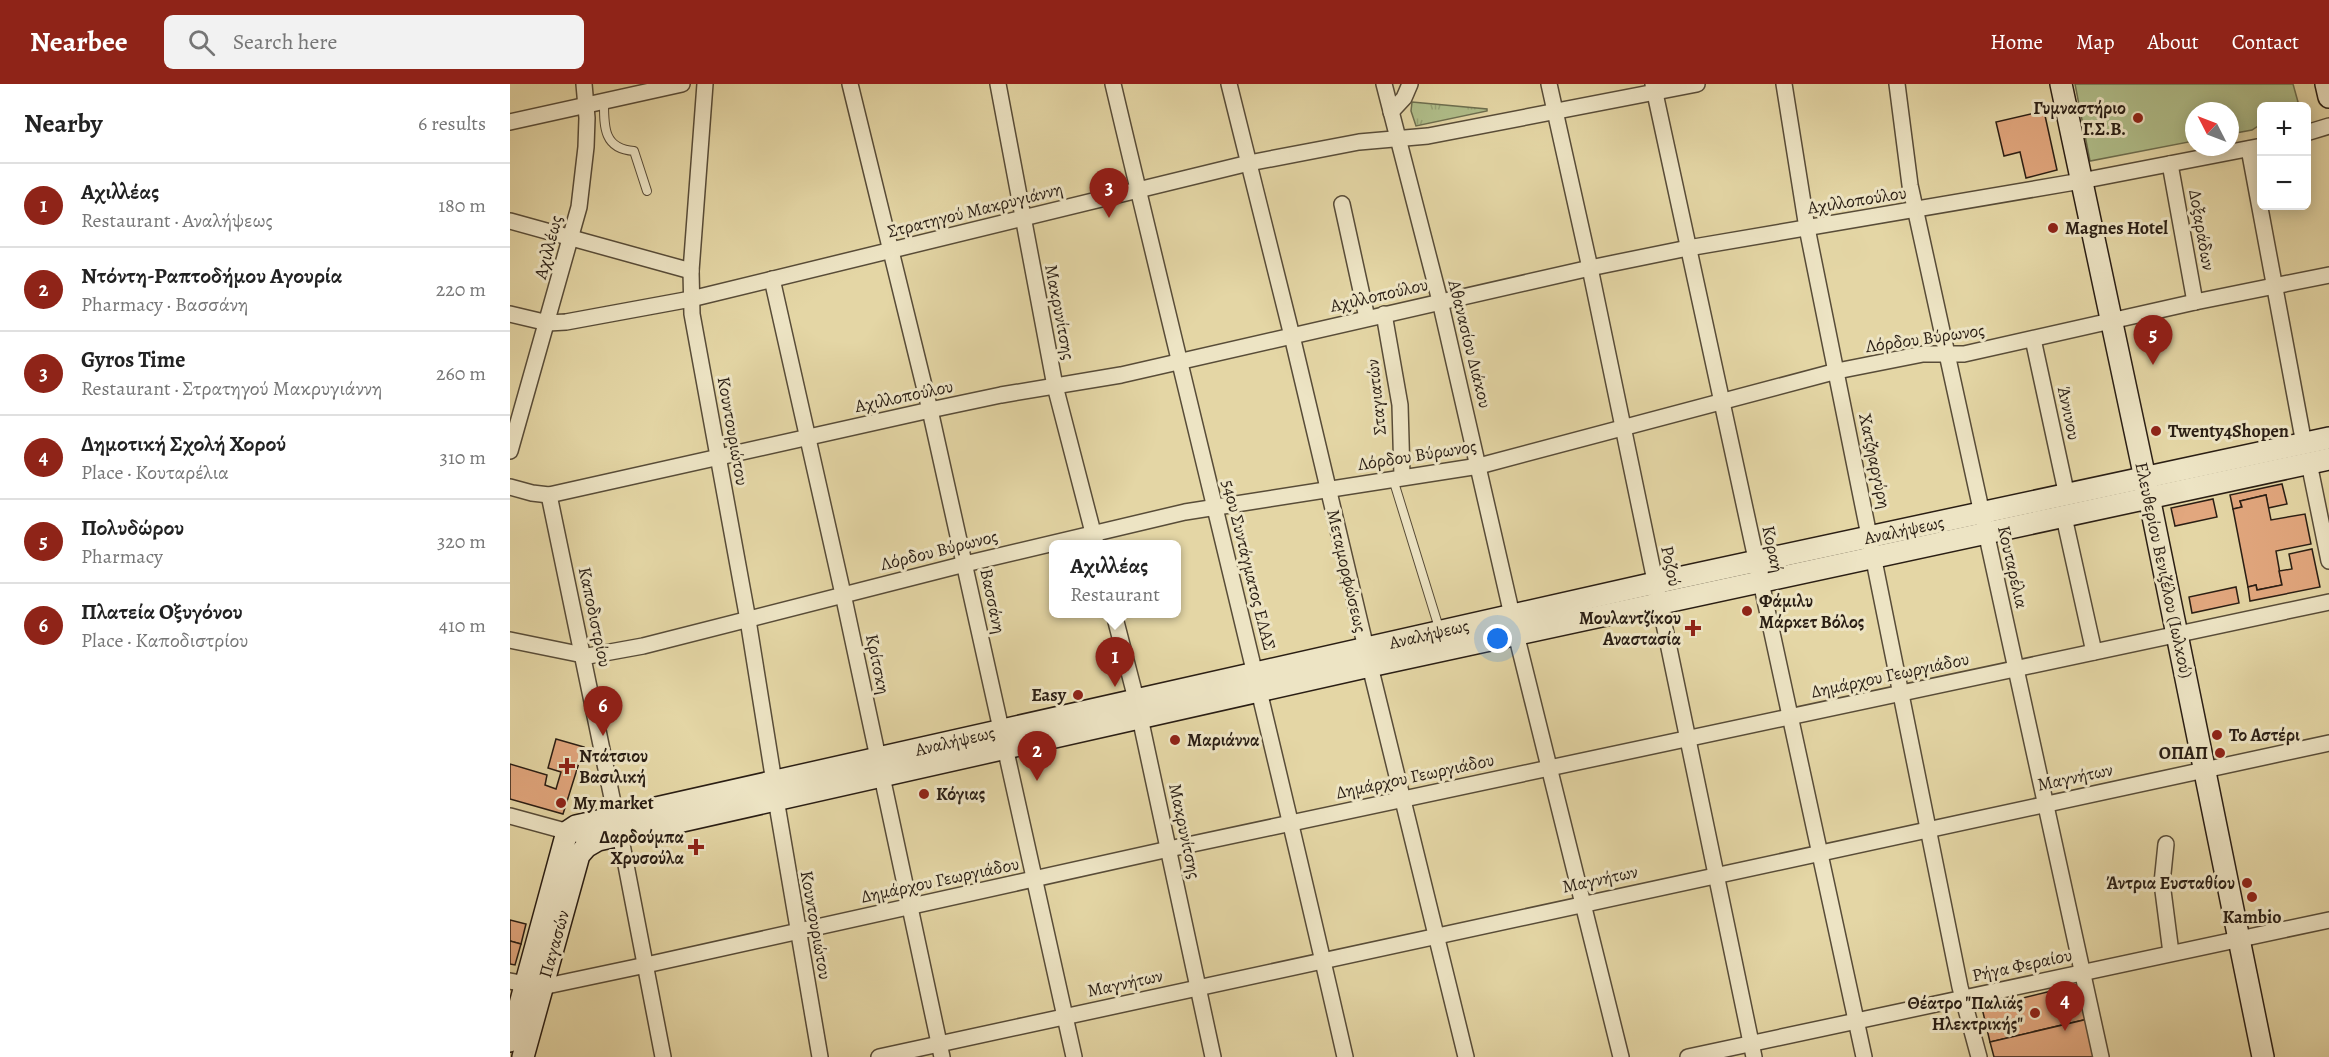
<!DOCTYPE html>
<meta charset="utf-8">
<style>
body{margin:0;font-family:Alegreya,serif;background:#f2f2f2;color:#222}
.controls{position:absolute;right:18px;top:18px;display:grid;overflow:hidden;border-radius:9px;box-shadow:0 3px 15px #0003}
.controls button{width:54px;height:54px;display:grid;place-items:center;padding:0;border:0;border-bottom:2px solid #e0e0e0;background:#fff;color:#222;font:30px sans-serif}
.compass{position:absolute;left:1675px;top:18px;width:54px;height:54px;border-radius:50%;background:#fff;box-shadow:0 3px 15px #0003;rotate:312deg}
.you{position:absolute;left:988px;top:555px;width:21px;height:21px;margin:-15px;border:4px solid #fff;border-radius:50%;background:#1a73e8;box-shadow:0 0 0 9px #1a73e833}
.badge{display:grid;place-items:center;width:39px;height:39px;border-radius:50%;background:#8f2418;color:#fff;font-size:20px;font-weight:700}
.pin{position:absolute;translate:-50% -50px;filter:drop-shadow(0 2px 3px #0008)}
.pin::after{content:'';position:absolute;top:32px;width:21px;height:18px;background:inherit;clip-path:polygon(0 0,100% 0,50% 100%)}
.popup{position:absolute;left:539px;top:456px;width:132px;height:78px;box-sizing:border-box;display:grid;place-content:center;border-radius:9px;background:#fff;filter:drop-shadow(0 2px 4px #0005);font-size:20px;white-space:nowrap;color:#767676}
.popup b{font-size:22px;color:#222}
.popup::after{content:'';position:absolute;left:50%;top:100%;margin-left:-12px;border:12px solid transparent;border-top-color:#fff}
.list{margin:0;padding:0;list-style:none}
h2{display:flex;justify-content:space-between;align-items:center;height:78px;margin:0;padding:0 24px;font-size:26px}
h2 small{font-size:20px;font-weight:400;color:#767676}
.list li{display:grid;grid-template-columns:39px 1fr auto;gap:18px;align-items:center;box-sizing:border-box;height:84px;padding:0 24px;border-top:2px solid #e0e0e0}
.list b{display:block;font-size:22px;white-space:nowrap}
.list p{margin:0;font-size:20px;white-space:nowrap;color:#767676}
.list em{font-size:20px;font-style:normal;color:#767676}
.icon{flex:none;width:33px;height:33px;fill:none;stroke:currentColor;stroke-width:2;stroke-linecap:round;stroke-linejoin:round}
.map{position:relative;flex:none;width:1819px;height:973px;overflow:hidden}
header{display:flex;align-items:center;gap:36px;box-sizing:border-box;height:84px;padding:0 30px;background:#8f2418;color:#fff}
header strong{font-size:28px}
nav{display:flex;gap:33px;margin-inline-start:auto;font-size:21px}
.search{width:420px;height:54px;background:#f2f2f2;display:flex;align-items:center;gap:15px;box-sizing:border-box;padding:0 21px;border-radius:9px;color:#767676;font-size:22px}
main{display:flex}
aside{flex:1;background:#fff}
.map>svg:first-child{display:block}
.grass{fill:url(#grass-tufts);stroke:#6d6e4f;stroke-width:1.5}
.garden{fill:#b0be8a;stroke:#6d6e4f;stroke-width:1.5}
.building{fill:#e2a77e;stroke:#2a1e14;stroke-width:1.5}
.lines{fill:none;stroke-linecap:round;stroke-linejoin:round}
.lane-casing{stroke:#584c38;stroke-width:10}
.street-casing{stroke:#584c38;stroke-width:18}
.secondary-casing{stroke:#2a1e14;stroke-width:24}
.lane{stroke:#ede4c4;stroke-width:8}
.street{stroke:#ede4c4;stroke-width:15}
.secondary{stroke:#ede4c4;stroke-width:21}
.poi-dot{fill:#8f2418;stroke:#ede4c4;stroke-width:2}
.labels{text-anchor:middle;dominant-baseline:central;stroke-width:6;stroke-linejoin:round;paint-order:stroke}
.poi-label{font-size:18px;font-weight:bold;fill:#2a1e14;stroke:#ede4c4;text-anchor:start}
.street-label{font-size:18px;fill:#2a1e14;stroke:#ede4c4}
</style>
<header>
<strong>Nearbee</strong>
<div class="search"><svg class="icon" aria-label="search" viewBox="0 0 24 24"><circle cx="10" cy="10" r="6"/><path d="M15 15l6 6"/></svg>Search here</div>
<nav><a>Home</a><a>Map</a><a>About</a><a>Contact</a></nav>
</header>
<main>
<aside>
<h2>Nearby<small>6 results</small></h2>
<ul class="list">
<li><span class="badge">1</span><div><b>Αχιλλέας</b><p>Restaurant · Αναλήψεως</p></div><em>180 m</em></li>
<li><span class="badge">2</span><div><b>Ντόντη-Ραπτοδήμου Αγουρία</b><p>Pharmacy · Βασσάνη</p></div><em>220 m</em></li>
<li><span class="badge">3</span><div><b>Gyros Time</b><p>Restaurant · Στρατηγού Μακρυγιάννη</p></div><em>260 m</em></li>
<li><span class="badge">4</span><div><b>Δημοτική Σχολή Χορού</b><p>Place · Κουταρέλια</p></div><em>310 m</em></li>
<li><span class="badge">5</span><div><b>Πολυδώρου</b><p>Pharmacy</p></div><em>320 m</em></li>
<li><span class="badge">6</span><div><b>Πλατεία Οξυγόνου</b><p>Place · Καποδιστρίου</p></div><em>410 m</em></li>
</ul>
</aside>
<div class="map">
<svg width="1819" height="973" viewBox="0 0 1819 973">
<defs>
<pattern id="grass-tufts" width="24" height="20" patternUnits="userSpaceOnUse" patternTransform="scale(1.5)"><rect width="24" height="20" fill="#b0be8a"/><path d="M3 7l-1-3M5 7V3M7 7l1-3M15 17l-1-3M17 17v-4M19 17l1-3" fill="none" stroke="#98a376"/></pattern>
</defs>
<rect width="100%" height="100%" fill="#e4d6a5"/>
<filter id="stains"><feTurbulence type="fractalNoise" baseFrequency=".00333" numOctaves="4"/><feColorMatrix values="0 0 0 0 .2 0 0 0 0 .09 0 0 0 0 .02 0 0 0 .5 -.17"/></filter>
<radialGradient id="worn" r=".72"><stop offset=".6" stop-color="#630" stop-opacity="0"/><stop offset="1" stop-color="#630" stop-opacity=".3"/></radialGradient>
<!-- grass -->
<path class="grass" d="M902,18L977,25V27L906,42L901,27Z"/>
<!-- garden -->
<path class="garden" d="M1565,0H1783L1788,18L1781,22H1752L1751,40L1742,46L1720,50V27H1684V57L1580,77Z"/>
<!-- building -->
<g class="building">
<path d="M1534,27L1547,86L1516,94L1510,68L1494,72L1486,38Z"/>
<path d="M1772,400L1777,420L1758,424L1756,411L1730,417L1732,423L1723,425L1720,411Z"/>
<path d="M1756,411L1761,436L1795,430L1801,460L1766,467L1772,501L1747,506L1746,501L1738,503L1723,425L1732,423L1730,417Z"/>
<path d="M1703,415L1707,433L1665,442L1661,424Z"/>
<path d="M1802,465L1810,503L1740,517L1738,503L1746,501L1747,506L1772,501L1769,487L1782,485L1779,470Z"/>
<path d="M1726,503L1729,519L1682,529L1679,513Z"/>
<path d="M46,655L74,663L53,730L0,715V680L37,691L35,701L46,705L51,688L38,684Z"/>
<path d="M0,836L16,840L11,860L0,857Z"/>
<path d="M0,857L11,860L5,881L0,880Z"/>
<path d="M1570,900L1578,935L1480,958L1472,924Z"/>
<path d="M1578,935L1587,973H1484L1480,958Z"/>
</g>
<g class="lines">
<!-- lane casing -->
<g class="lane-casing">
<g id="lane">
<path d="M94,17C94,42 93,65 124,67L137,107"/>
<path d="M883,395L930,547"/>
</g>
</g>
<!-- street casing -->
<g class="street-casing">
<g id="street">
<path d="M195,0L181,187L182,230L238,536L264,698"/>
<path d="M340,0L420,326L564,973"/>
<path d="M488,0L545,302L586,460"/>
<path d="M603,0C680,325 761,648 835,973"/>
<path d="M719,0L782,252L856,564"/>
<path d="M874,0L930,217L1002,531"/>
<path d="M1039,0L1080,184L1244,973"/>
<path d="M1143,0L1354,973"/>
<path d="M1274,0L1297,144L1450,903L1469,973"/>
<path d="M1387,0L1400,101L1591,973"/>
<path d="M881,28L894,14L900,0"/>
<path d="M0,38L172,0"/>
<path d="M1796,49L1819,42"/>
<path d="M1739,65L1794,360"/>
<path d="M1660,80L1685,218"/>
<path d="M832,120L857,234"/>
<path d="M0,137L181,187"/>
<path d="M262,195L333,510L432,973"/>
<path d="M0,230L38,239L56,238L181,215L739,79L849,58L918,52L1187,0"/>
<path d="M874,230L890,321L892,392"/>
<path d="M1523,255L1557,412"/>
<path d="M0,367L69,123L76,63L77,34L74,0"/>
<path d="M1799,379L1819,477"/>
<path d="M0,403L22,409L39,411L420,326L491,311L611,291L1080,184L1178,164L1571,97L1752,62"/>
<path d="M39,411L106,733"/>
<path d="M1554,433L1584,568"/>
<path d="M604,530L626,615L703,973"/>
<path d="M1006,550L1111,973"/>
<path d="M0,556L78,572L133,562L455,480L675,428L969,382L1327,287L1413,270H1454L1685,218L1819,191"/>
<path d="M860,582L956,973"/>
<path d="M266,715L310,973"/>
<path d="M0,732L88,756"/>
<path d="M110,750L153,973"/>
<path d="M1656,760L1652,799L1661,869"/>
<path d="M0,897L32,903L136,881L659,765L1819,518"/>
<path d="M369,973L1819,659"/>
<path d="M1178,973L1819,836"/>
</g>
</g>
<!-- secondary casing -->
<g class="secondary-casing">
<g id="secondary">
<path d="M1551,0L1639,413L1753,973"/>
<path d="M1816,0L1819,13"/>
<path d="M0,957L57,748L66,742L1145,499L1819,354"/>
<path d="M13,973L69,771L76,763L88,756L860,582L1819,375"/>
</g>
</g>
<!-- lane -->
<use href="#lane" class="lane"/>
<!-- street -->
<use href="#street" class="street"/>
<!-- secondary -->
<use href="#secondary" class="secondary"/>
</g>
<!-- markers -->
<g class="poi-dot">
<circle cx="1628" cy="34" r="6"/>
<circle cx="1543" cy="144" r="6"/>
<circle cx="1646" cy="347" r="6"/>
<circle cx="1237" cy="527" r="6"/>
<path d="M1180 535h6v6h6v6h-6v6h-6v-6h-6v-6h6z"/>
<circle cx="568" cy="611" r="6"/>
<circle cx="1707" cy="651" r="6"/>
<circle cx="665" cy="656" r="6"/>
<circle cx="1710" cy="669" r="6"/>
<path d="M54 673h6v6h6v6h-6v6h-6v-6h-6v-6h6z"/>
<circle cx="414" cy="710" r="6"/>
<circle cx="51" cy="719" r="6"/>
<path d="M183 754h6v6h6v6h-6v6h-6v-6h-6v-6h6z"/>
<circle cx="1737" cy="799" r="6"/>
<circle cx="1742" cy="813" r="6"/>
<circle cx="1525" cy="929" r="6"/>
</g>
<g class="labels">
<!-- poi labels -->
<g class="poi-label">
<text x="1616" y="24" text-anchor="end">Γυμναστήριο<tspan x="1616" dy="21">Γ.Σ.Β.</tspan></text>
<text x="1555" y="144">Magnes Hotel</text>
<text x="1658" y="347">Twenty4Shopen</text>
<text x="1249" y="517">Φάμιλυ<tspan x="1249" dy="21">Μάρκετ Βόλος</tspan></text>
<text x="1171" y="534" text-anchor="end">Μουλαντζίκου<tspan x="1171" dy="21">Αναστασία</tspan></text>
<text x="556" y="611" text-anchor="end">Easy</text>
<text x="1719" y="651">Το Αστέρι</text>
<text x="677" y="656">Μαριάννα</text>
<text x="1698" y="669" text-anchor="end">ΟΠΑΠ</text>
<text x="69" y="672">Ντάτσιου<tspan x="69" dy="21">Βασιλική</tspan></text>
<text x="426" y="710">Κόγιας</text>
<text x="63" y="719">My market</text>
<text x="174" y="753" text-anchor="end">Δαρδούμπα<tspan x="174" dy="21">Χρυσούλα</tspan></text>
<text x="1725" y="799" text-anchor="end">Άντρια Ευσταθίου</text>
<text x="1742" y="833" text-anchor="middle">Kambio</text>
<text x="1513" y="919" text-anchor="end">Θέατρο "Παλιάς<tspan x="1513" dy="21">Ηλεκτρικής"</tspan></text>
</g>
<!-- street labels -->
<g class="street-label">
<text transform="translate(1347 116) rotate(-9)">Αχιλλοπούλου</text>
<text transform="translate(465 126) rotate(-14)">Στρατηγού Μακρυγιάννη</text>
<text transform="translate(1692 146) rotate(80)">Δοξαράδων</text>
<text transform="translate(38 163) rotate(-75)">Αχιλλέως</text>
<text transform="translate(869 211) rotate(-13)">Αχιλλοπούλου</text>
<text transform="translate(550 228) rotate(79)">Μακρυνίτσης</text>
<text transform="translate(1415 254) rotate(-8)">Λόρδου Βύρωνος</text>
<text transform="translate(960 260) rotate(76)">Αθανασίου Διάκου</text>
<text transform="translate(394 312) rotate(-12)">Αχιλλοπούλου</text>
<text transform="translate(866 313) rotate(-96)">Σταγιατών</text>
<text transform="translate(1559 329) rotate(78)">Άννινου</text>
<text transform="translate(223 347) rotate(80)">Κουντουριώτου</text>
<text transform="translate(907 371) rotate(-9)">Λόρδου Βύρωνος</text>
<text transform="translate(1365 377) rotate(78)">Χατζηαργύρη</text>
<text transform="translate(1394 446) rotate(-12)">Αναλήψεως</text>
<text transform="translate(1263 465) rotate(78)">Κοραή</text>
<text transform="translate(429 466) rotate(-14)">Λόρδου Βύρωνος</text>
<text transform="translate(739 481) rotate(76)">54ου Συντάγματος ΕΛΑΣ</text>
<text transform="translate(1161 482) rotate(78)">Ροζού</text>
<text transform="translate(1503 483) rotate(77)">Κουταρέλια</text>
<text transform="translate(1654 486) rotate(78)">Ελευθερίου Βενιζέλου (Ιωλκού)</text>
<text transform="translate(837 487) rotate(77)">Μεταμορφώσεως</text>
<text transform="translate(483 517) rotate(78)">Βασσάνη</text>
<text transform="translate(85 533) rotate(78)">Καποδιστρίου</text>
<text transform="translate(919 550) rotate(-13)">Αναλήψεως</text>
<text transform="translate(368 580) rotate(78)">Κρίτσκη</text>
<text transform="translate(1380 591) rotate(-12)">Δημάρχου Γεωργιάδου</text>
<text transform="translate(445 657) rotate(-13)">Αναλήψεως</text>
<text transform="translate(905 692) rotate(-12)">Δημάρχου Γεωργιάδου</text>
<text transform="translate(1565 693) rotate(-12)">Μαγνήτων</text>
<text transform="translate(675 747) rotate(78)">Μακρυνίτσης</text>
<text transform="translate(1090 795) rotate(-12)">Μαγνήτων</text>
<text transform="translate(430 796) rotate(-12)">Δημάρχου Γεωργιάδου</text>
<text transform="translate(306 841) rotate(80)">Κουντουριώτου</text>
<text transform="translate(44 860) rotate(-74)">Παγασών</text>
<text transform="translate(1512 881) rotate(-12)">Ρήγα Φεραίου</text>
<text transform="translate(615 899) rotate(-12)">Μαγνήτων</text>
</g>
</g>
<rect width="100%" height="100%" filter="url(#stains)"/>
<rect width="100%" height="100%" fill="url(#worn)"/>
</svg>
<div class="controls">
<button>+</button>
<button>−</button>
</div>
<svg class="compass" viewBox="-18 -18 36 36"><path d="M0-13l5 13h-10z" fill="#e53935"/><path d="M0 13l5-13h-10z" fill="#767676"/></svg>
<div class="you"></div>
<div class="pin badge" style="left:605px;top:603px">1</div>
<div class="popup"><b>Αχιλλέας</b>Restaurant</div>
<div class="pin badge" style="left:527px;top:697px">2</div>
<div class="pin badge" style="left:599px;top:134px">3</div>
<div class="pin badge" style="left:1555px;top:947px">4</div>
<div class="pin badge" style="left:1643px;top:281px">5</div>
<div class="pin badge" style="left:93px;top:652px">6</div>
</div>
</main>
